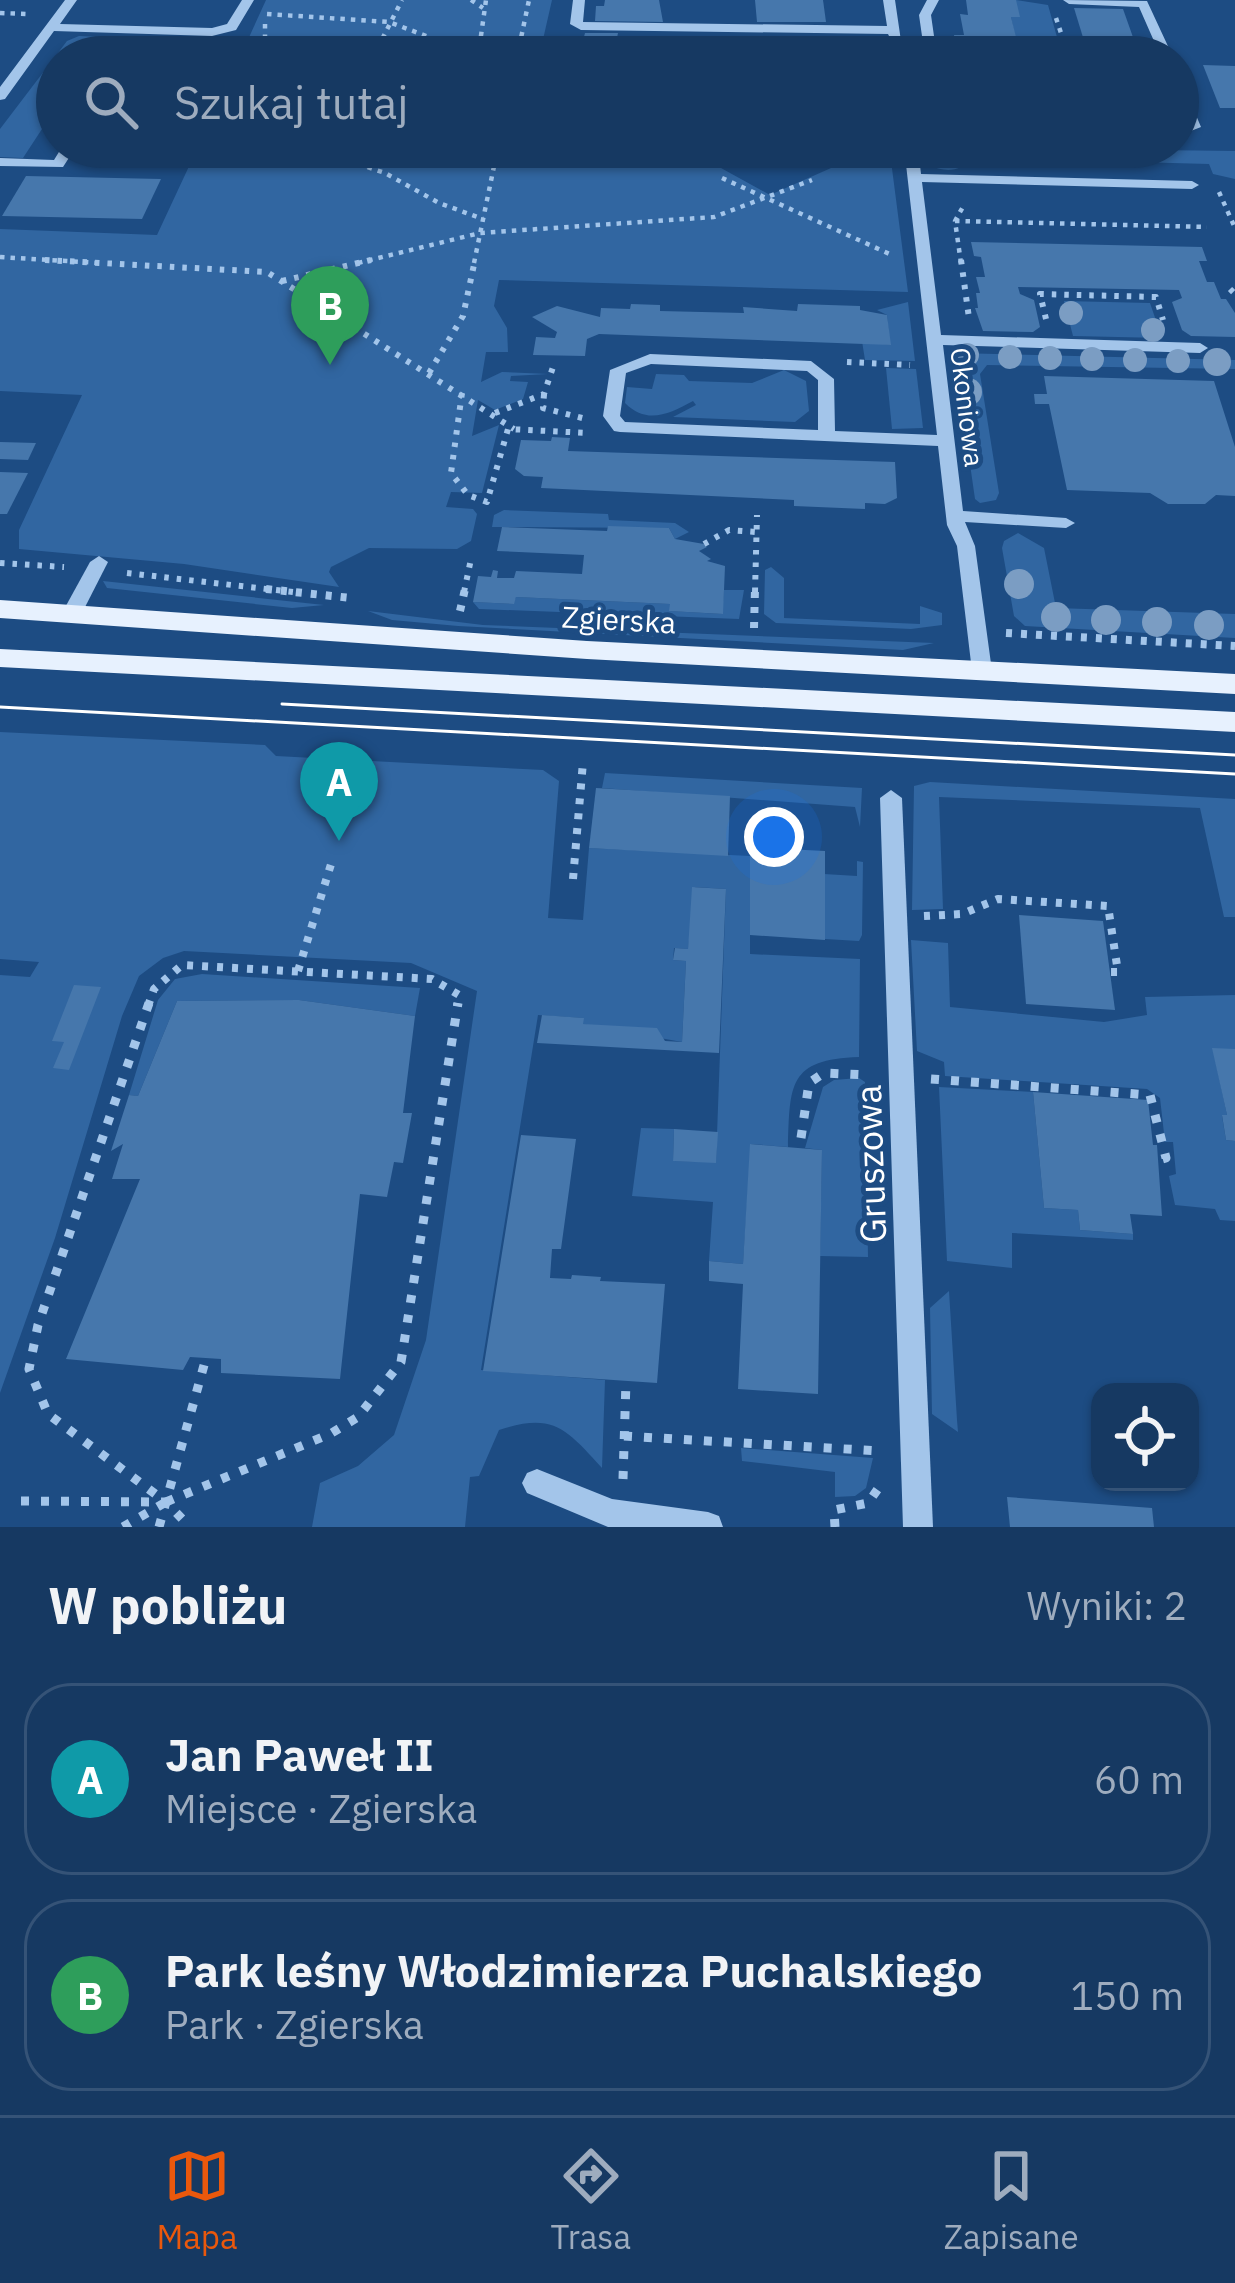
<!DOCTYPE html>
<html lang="pl">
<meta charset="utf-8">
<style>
body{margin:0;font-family:"IBM Plex Sans",sans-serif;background:#23446b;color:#f1f3f6}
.controls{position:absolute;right:36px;bottom:36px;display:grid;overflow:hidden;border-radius:24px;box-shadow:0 3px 9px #0004}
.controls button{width:108px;height:108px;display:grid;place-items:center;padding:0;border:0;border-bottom:3px solid #355377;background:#163962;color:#f1f3f6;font:60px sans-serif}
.you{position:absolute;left:774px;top:837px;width:42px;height:42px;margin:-30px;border:9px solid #fff;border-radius:50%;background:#1a73e8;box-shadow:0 0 0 18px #1a73e833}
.badge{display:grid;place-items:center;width:78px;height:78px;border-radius:50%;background:#ea580c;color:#fff;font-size:39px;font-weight:700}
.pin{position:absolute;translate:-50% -99px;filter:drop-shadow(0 3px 6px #0008)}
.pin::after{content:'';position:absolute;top:63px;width:42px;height:36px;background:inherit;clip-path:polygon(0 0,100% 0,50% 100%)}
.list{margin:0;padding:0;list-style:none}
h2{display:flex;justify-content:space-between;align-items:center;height:156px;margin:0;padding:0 48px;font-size:51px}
h2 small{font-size:39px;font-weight:400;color:#9eacbe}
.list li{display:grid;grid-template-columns:78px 1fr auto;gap:36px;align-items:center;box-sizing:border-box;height:192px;margin:0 24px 24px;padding:0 24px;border:3px solid #355377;border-radius:48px}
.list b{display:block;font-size:45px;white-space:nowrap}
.list p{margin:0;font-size:39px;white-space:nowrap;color:#9eacbe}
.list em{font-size:39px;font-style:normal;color:#9eacbe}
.icon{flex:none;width:66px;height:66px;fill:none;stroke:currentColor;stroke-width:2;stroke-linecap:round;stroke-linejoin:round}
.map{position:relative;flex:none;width:1235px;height:1527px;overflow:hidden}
.search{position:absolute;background:#163962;box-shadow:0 3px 9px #0004;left:36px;right:36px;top:36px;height:132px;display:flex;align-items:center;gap:30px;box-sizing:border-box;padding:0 42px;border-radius:66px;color:#9eacbe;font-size:45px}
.sheet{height:588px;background:#163962}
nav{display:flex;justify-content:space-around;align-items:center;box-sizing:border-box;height:168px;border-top:3px solid #355377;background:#163962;font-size:33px;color:#9eacbe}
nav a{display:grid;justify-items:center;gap:6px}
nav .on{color:#ea580c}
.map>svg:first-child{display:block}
.green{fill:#3166a1}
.building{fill:#4677ac}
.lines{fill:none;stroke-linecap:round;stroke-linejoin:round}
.path-far3{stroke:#a3c5ea;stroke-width:4.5;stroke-dasharray:4.5 6;stroke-linecap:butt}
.path-far2{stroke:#a3c5ea;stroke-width:6;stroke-dasharray:4.5 8;stroke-linecap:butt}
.path-far1{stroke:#a3c5ea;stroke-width:8;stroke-dasharray:6 9;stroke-linecap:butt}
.path{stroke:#a3c5ea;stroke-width:9;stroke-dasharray:8 12;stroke-linecap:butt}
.minor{fill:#a3c5ea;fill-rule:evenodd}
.major{fill:#e7f1fe;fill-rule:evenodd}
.tram{stroke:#fff;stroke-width:3}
.tree{fill:#7b9dc3}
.labels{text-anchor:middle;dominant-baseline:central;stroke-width:10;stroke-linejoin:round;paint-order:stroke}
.far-street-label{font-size:27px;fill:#fff;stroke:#1d4c83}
.street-label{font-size:30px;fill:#fff;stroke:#1d4c83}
.near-street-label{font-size:36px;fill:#fff;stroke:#1d4c83}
</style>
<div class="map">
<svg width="1235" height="1527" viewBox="0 0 1235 1527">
<rect width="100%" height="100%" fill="#1d4c83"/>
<!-- green -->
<g class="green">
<path d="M266,0H552L539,57H240Z"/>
<path d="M1016,0L1048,5L1062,55L1010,53L1006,36H1015L1011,17Z"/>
<path d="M79,36L102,37L89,57H57V106L23,158L0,157V129L67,41Z"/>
<path d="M198,147H683L770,195L865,153H890L908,292L499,280L494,306L507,328L508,352H486L481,382L502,372L548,374L511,376L510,381L528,382L523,399L495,410L478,400L472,436L499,425L482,493L451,492L446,507L473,509L477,514L471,541L457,549L369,548L331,567L329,572L339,587L184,564L19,549V530L82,395L0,391V229L157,235Z"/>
<path d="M927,147L1235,151V179L1213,174L1209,164L1062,160L1059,153L1035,152L1036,160L960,158L961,167C951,172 939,170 929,165Z"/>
<path d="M1064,301L1150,303L1162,338L1073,336Z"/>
<path d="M908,302L915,361L865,360L862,341L890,345L887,315L877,310Z"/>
<path d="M954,353L1235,360V369L987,365L980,374L999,493L996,500L980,503L975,499Z"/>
<path d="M886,368L916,369L923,428L892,429Z"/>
<path d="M784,370L806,381L809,411L795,422L673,417L696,405L693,401C669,414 647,425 625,403L627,387L652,389L656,374L684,375L689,381L752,383Z"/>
<path d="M504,510L608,514L609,520L675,523L689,532L675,539L669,528L492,527L494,515Z"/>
<path d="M1018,533L1044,548L1056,608L1235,614V638L1025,626L1014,616L1002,548L1004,541Z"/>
<path d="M771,567L784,578V618L920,624V606L942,613V625L911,629L776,623L764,614L765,570Z"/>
<path d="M103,581L324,605L292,608L107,588Z"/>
<path d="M724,590H744L739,619L479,609L473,602L513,604L516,597L670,604V611L722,614Z"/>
<path d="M368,611L483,625L934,643L903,650L458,626L392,620Z"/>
<path d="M0,732L265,745L276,756L543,770L559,781L548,918L583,920L589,848L750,856V954L860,959L859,1057C788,1059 790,1085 788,1147L751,1144L743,1264L709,1261L713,1202L632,1196L641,1128L674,1129L673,1161L716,1162L726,889L695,887L688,949L674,948L673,960L686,961L682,1042L583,1024V1018L538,1015L481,1370L605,1380L602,1468C566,1429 554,1412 499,1430L479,1476L470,1477L465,1527H312L320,1483L358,1466L394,1435L426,1340L477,991L411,963L184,951L163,958L139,976L122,1016L55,1238L0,1393V975L30,977L39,962L0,959Z"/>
<path d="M605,773L862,788L860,827L855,807L602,788Z"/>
<path d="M930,782L1235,799V917H1224L1200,808L939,797L943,909L912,910L914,786Z"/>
<path d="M857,861L863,862L862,935L859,941L825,939L824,874L857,876Z"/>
<path d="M911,940L948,943L950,1007L1104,1022L1147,1015L1145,997L1235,995V1049H1213L1227,1115L1222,1116L1226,1140L1235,1141V1221L1220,1220L1215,1209L1175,1205L1169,1176L1176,1174L1173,1142H1165L1160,1098L1147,1089L945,1076L944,1062L917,1051Z"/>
<path d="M202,974L420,988L415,1016L299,1000L177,1001L138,1096L129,1095L158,1000L175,979Z"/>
<path d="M859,1078L865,1082L868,1257L820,1256L822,1150L805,1148L823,1087L834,1080Z"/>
<path d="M939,1087L1033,1092L1044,1208L1078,1210L1080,1230L1133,1234V1240L1012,1233V1268L947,1261Z"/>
<path d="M949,1291L957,1420L958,1432L932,1414L930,1308Z"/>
<path d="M741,1448L873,1458L866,1488L855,1496L835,1497V1472L742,1461Z"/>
</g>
<!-- building -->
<g class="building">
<path d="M605,0H659L663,22L595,21L596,6H604Z"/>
<path d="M755,0H823L826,22H757Z"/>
<path d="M966,0H1016L1020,17H1011L1016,37L1006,36L1010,57H958L954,35H964L960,14L968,15Z"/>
<path d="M1074,8L1123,9L1140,57H1089Z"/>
<path d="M585,33H618L613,57H552L554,47L581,48Z"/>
<path d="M114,46L234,48L230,57H107Z"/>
<path d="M1203,65L1235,66V108H1220Z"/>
<path d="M26,176L161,179L142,219L2,216Z"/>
<path d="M971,242L1202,247L1207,261H1199L1207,282H1214L1221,299H1226L1235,313V337L1191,336L1182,330L1172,302L1182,298L1179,290L1018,287L1020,294L1034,300L1040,327L1033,332L983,331L975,308H978L976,293H980L976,277H985L981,257L974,256Z"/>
<path d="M631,304L660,305V311L744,313L743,307L797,311L798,304L860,306V310L887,315L891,345L599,334L587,339L585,356L533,355L536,337L555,338L557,332L532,317L557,306L600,317L601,308L630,309Z"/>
<path d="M1044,376L1214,381L1235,447V496L1216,495L1205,504H1168L1150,493L1067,490L1049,404H1035L1034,394H1047Z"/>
<path d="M552,437L570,438L568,451L895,462L897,498L885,504L865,503V509L794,506V500L541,488L543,477L524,476L515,469L521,440L551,441Z"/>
<path d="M0,442L36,443L28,460L0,459Z"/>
<path d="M0,472L28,473L7,514H0Z"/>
<path d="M608,526L669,528L675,539L704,544L707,547L699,551L711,559L707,561L725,566L723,614L669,611L670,604L516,597L514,604L473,602L478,576L491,577L493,570L498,571L497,578H514L516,571L582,574L584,555L497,551L502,527L607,531Z"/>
<path d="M596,788L730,796L728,856L589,848Z"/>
<path d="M750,847L825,851V940L750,935Z"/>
<path d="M692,887L726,889L719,1053L537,1043L542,1015L584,1018L583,1024L657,1028L665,1041L682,1042L686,961L673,960L675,948L688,949Z"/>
<path d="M1019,915L1103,921L1115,1010L1026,1004Z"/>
<path d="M74,985L101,987L69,1070L53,1068L64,1042L52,1041Z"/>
<path d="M299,1000L415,1016L403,1113H412L403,1163L394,1162L387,1197L360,1194L340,1379L221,1373V1359L190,1357L183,1370L66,1359L140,1179H112L123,1144L111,1151L129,1095L138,1096L177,1001Z"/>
<path d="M1212,1048L1235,1049V1141L1226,1140L1222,1115H1227Z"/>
<path d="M1033,1092L1148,1100L1153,1145H1157L1162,1216L1130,1214L1133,1234L1080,1230L1078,1210L1044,1208Z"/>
<path d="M674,1129L718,1132L716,1163L673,1161Z"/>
<path d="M521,1135L576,1139L561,1249H552L550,1278L571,1279L572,1275L601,1277L600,1281L665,1284L657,1383L483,1371Z"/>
<path d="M750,1144L822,1150L818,1394L738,1389L743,1284L709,1281V1261L743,1264Z"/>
<path d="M1007,1497L1152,1508L1154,1527H1010Z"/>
</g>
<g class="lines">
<!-- path-far3 -->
<g class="path-far3">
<path d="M471,0L483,8"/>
<path d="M0,13L28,14"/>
<path d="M267,14L389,22L482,57"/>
<path d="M1056,18L1069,57"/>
<path d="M265,24V46L273,57"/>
<path d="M1063,40L1084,41"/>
<path d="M1010,55H1028"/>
<path d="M1044,56L1071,57"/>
<path d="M373,57L402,0"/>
<path d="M478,57L486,0"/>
<path d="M517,57L529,0"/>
<path d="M1029,57L1036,53L1045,57"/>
<path d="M308,147L385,173L439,203L483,219"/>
<path d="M353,147L368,167"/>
<path d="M656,147L693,163"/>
<path d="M722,178L894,256"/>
<path d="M1219,192L1235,228"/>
<path d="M955,221L1207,227"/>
<path d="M0,257L99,263"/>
<path d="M358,263L480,233L714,217L812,180"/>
<path d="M474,263L498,147"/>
<path d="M961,263L955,221L964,205"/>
</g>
<!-- path-far2 -->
<g class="path-far2">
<path d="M45,260L267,272L514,429"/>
<path d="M961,260L969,318"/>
<path d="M282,281L371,260"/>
<path d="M1230,289L1235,294"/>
<path d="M1046,319L1040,294L1156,297L1163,320"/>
<path d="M847,362L910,365"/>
<path d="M429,373L463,316L475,260"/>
<path d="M462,393L451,473L468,495L487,502L508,429L588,433"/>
<path d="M544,394L543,408L586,419"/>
<path d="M495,413L544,394L553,367"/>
<path d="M704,544L729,530L756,532"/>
<path d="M0,563L64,567"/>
<path d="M127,573L293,592"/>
<path d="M464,592L471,559"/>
<path d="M755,592L757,515"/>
</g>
<!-- path-far1 -->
<g class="path-far1">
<path d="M266,589L351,598"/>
<path d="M460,611L465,589"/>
<path d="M754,628L755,589"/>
<path d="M1006,633L1235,646"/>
<path d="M573,879L583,762"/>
<path d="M924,916L962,914L998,899L1108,906L1118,972H1110"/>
<path d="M298,971L332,861"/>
<path d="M148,1006L154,989L182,965L432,979L459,995L457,1006"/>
</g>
<!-- path -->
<g class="path">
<path d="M149,1003L38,1325L29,1369L48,1414L166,1502"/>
<path d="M931,1079L1150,1095L1166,1158L1159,1160"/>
<path d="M801,1138L809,1083L824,1073L868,1075"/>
<path d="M624,1436L880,1451"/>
<path d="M623,1479L626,1381"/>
<path d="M21,1501L166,1502L190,1527"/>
<path d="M166,1502L330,1434L358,1417L401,1362L458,1003"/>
<path d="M123,1527L166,1502"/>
<path d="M159,1527L206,1358"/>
<path d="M835,1527L834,1510L868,1503L880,1486"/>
</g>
<!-- minor -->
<g class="minor">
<path d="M65,0H77L60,24L212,28L227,24L242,0H254L236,30L212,36L54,31L5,99L0,100V87Z"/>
<path d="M573,0H585L583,22L887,26L883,0H895L901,41L897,44L903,48L897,52L642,46L636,48L634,57H622L626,43L640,38L893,44L888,34L581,30L570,24Z"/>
<path d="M927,0H939L931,15L937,57H925L919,15Z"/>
<path d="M1063,0L1147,1L1173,57H1161L1139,7L1069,4Z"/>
<path d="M1178,83L1184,87L1201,127L1178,136V128L1186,125L1178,103Z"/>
<path d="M62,147H76L63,167L0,166V158L54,160Z"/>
<path d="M709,147H848L816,157L714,153L709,152Z"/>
<path d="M904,147H918L921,174L1192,181L1199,185L1192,189L922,182L941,335L1200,343L1208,348L1200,353L943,345L963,511L1066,518L1075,523L1066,528L965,522L975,546L992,671L982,678L972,671L957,546L947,525L938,446L620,432L614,431L603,416L610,370L650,354L811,361L834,379L835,431L937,435ZM651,364L807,371L818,380V430L625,422L620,416L626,373Z"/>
<path d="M99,556L108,562L82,613L72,619L65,617L62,613L90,562Z"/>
<path d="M891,790L902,798L933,1527H903L880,798Z"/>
<path d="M537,1469L612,1499L708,1512L719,1516L723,1527H608L527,1493L522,1483L527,1473Z"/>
</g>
<!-- major -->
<g class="major">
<path d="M0,600L587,641L1235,674V694L587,659L0,618Z"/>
<path d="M0,649L1235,712V732L0,667Z"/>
</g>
<!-- tram -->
<g class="tram">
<path d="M282,704L1235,755"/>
<path d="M0,707L1235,774"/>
</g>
</g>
<!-- trees -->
<g class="tree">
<circle cx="1071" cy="313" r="12"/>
<circle cx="1153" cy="330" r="12"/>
<circle cx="967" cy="355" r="12"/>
<circle cx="1010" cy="357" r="12"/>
<circle cx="1050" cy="358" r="12"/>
<circle cx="1092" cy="359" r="12"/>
<circle cx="1135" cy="360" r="12"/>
<circle cx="1217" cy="362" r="14"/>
<circle cx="1178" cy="361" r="12"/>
<circle cx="968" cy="392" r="14"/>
<circle cx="1019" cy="584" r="15"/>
<circle cx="1056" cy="617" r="15"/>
<circle cx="1106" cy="620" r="15"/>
<circle cx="1157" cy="622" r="15"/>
<circle cx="1209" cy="625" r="15"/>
</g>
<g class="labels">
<!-- far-street labels -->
<g class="far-street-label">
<text transform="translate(968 407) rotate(83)">Okoniowa</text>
</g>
<!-- street labels -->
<g class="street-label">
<text transform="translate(619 619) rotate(3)">Zgierska</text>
</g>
<!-- near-street labels -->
<g class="near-street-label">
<text transform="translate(870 1164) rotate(-92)">Gruszowa</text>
</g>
</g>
</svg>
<div class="controls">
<button><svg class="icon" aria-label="locate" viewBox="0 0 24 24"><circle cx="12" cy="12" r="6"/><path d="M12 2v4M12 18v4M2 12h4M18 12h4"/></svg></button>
</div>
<div class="you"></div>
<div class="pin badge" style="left:339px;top:841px;background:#0f9aa8">A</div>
<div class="pin badge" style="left:330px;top:365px;background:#2e9e5b">B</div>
<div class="search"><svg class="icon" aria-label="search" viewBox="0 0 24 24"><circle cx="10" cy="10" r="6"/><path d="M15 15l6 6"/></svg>Szukaj tutaj</div>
</div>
<section class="sheet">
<h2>W pobliżu<small>Wyniki: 2</small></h2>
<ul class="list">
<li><span class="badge" style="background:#0f9aa8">A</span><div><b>Jan Paweł II</b><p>Miejsce · Zgierska</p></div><em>60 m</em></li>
<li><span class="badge" style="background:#2e9e5b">B</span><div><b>Park leśny Włodzimierza Puchalskiego</b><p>Park · Zgierska</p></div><em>150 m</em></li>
</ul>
</section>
<nav>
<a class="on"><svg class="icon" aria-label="map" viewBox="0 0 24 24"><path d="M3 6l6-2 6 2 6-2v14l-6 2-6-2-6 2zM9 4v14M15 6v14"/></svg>Mapa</a>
<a><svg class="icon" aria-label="directions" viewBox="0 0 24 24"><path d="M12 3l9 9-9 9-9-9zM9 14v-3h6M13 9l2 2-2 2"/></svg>Trasa</a>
<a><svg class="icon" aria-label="saved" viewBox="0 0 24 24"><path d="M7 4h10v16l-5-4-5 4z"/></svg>Zapisane</a>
</nav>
